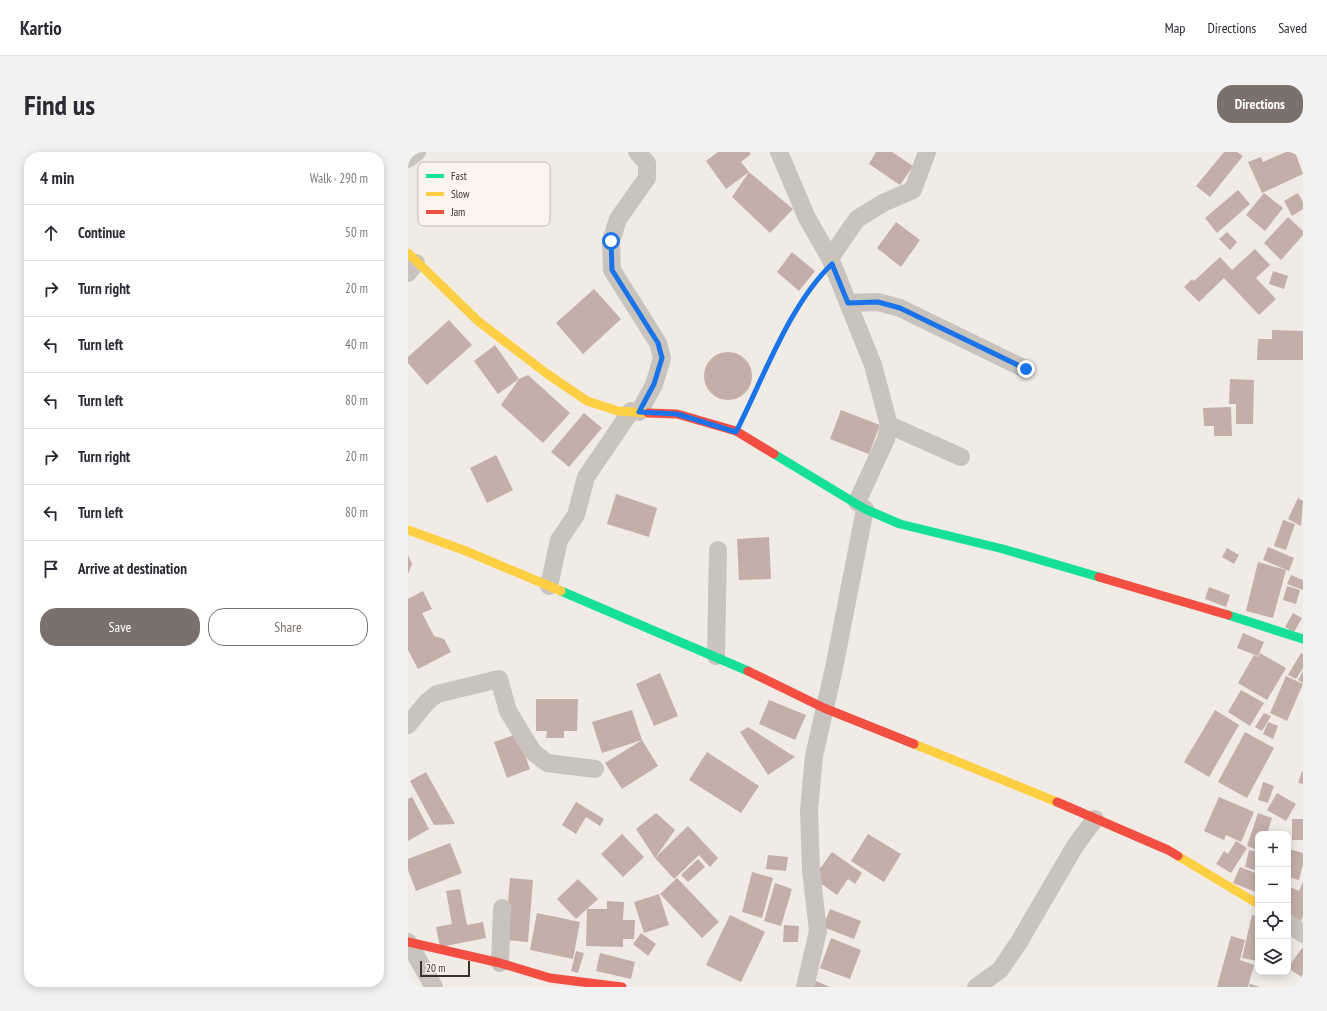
<!DOCTYPE html>
<meta charset="utf-8">
<style>
body{margin:0;font-family:"PT Sans Narrow",sans-serif;background:#f2f2f3;color:#2b2b33}
.controls{position:absolute;right:12px;bottom:12px;display:grid;overflow:hidden;border-radius:8px;box-shadow:0 2px 10px #0003}
.controls button{width:36px;height:36px;display:grid;place-items:center;padding:0;border:0;border-bottom:1px solid #e1e1e2;background:#fff;color:#2b2b33;font:20px sans-serif}
.scale{position:absolute;left:12px;bottom:10px;width:50px;box-sizing:border-box;padding-left:4px;border:2px solid #3b302b;border-top:0;font-size:11px;line-height:14px;white-space:nowrap;color:#3b302b;-webkit-text-stroke:3px #fbf5ee;paint-order:stroke}
.stop{position:absolute;width:12px;height:12px;margin:-9px;border:3px solid #1a73e8;border-radius:50%;background:#fff}
.stop.end{background:#1a73e8;border-color:#fff;box-shadow:0 1px 4px #0008}
.list{margin:0;padding:0;list-style:none}
h2{display:flex;justify-content:space-between;align-items:center;height:52px;margin:0;padding:0 16px;font-size:17px}
h2 small{font-size:13px;font-weight:400;color:#7c7c81}
.list li{display:grid;grid-template-columns:26px 1fr auto;gap:12px;align-items:center;box-sizing:border-box;height:56px;padding:0 16px;border-top:1px solid #e1e1e2}
.list b{display:block;font-size:15px;white-space:nowrap}
.list em{font-size:13px;font-style:normal;color:#7c7c81}
.actions{display:flex;gap:8px;padding:12px 16px}
.actions a{flex:1;padding:9px 0;border:1px solid #7a716c;border-radius:16px;text-align:center;font-size:14px;color:#7a716c}
.actions .main{background:#7a716c;color:#fff}
.icon{flex:none;width:22px;height:22px;fill:none;stroke:currentColor;stroke-width:2;stroke-linecap:round;stroke-linejoin:round}
.map{position:relative;flex:none;width:895px;height:835px;overflow:hidden;border-radius:16px}
header{display:flex;align-items:center;gap:24px;box-sizing:border-box;height:56px;padding:0 20px;background:#fff;border-bottom:1px solid #e1e1e2}
header strong{font-size:19px}
nav{display:flex;gap:22px;margin-inline-start:auto;font-size:14px}
.intro{display:flex;align-items:center;justify-content:space-between;box-sizing:border-box;height:96px;padding:0 24px}
h1{margin:0;font-size:28px}
.button{padding:10px 18px;border-radius:16px;background:#7a716c;color:#fff;font-size:14px;font-weight:700}
main{display:flex;gap:24px;padding:0 24px}
aside{flex:1;background:#fff;border-radius:16px;box-shadow:0 2px 10px #0003}
.map>svg:first-child{display:block}
.building{fill:#c3afa7}
.lines{fill:none;stroke-linecap:round;stroke-linejoin:round}
.path{stroke:#c2bbb6;stroke-width:2.5;stroke-dasharray:2 2;stroke-linecap:butt}
.street{stroke:#c9c3be;stroke-width:18}
.fast{stroke:#16e098;stroke-width:9}
.slow{stroke:#ffcf43;stroke-width:9}
.jam{stroke:#f24e42;stroke-width:9}
.route{stroke:#1a73e8;stroke-width:5}
.key{fill:#fbf5ee;stroke:#c1bab4;stroke-width:1}
.key-label{font-size:11px;fill:#3b302b}
</style>
<header>
<strong>Kartio</strong>
<nav><a>Map</a><a>Directions</a><a>Saved</a></nav>
</header>
<div class="intro"><h1>Find us</h1><a class="button">Directions</a></div>
<main>
<aside>
<h2>4 min<small>Walk · 290 m</small></h2>
<ul class="list">
<li><svg class="icon" aria-label="ahead" viewBox="0 0 24 24"><path d="M12 20V5M6 11l6-6 6 6"/></svg><div><b>Continue</b></div><em>50 m</em></li>
<li><svg class="icon" aria-label="right" viewBox="0 0 24 24"><path d="M7 20v-9h11M14 6l5 5-5 5"/></svg><div><b>Turn right</b></div><em>20 m</em></li>
<li><svg class="icon" aria-label="left" viewBox="0 0 24 24"><path d="M17 20v-9H6M10 6l-5 5 5 5"/></svg><div><b>Turn left</b></div><em>40 m</em></li>
<li><svg class="icon" aria-label="left" viewBox="0 0 24 24"><path d="M17 20v-9H6M10 6l-5 5 5 5"/></svg><div><b>Turn left</b></div><em>80 m</em></li>
<li><svg class="icon" aria-label="right" viewBox="0 0 24 24"><path d="M7 20v-9h11M14 6l5 5-5 5"/></svg><div><b>Turn right</b></div><em>20 m</em></li>
<li><svg class="icon" aria-label="left" viewBox="0 0 24 24"><path d="M17 20v-9H6M10 6l-5 5 5 5"/></svg><div><b>Turn left</b></div><em>80 m</em></li>
<li><svg class="icon" aria-label="arrive" viewBox="0 0 24 24"><path d="M6 21V4h12l-3 4 3 4H6"/></svg><div><b>Arrive at destination</b></div></li>
</ul>
<div class="actions"><a class="main">Save</a><a>Share</a></div>
</aside>
<div class="map">
<svg width="895" height="835" viewBox="0 0 895 835">
<rect width="100%" height="100%" fill="#f0ebe5"/>
<!-- building -->
<g class="building">
<path d="M310,0H341L343,2L333,10L341,20L318,37L298,9Z"/>
<path d="M468,0H484L505,14L492,33L461,12Z"/>
<path d="M816,0H829L835,4L802,45L788,34Z"/>
<path d="M878,0H887L895,22L854,41L840,10L853,5L855,10Z"/>
<path d="M341,20L385,57L362,81L324,45Z"/>
<path d="M830,38L842,52L809,81L797,66Z"/>
<path d="M856,41L875,56L857,79L838,63Z"/>
<path d="M890,41L895,50V57L884,64L876,49Z"/>
<path d="M880,65L895,79V83L873,108L856,91Z"/>
<path d="M488,70L512,88L493,115L469,96Z"/>
<path d="M819,80L829,90L822,98L811,87Z"/>
<path d="M847,97L862,113L848,126L868,147L851,163L816,126L791,150L776,135L784,127L786,129L812,105L824,118Z"/>
<path d="M384,100L407,119L391,139L369,120Z"/>
<path d="M865,119L880,124L876,137L861,132Z"/>
<path d="M186,137L213,167L175,202L148,171Z"/>
<path d="M41,168L64,193L19,233L0,211V205Z"/>
<path d="M864,178L895,179V208H849L850,187H864Z"/>
<path d="M87,193L111,227L90,242L66,209Z"/>
<circle cx="320" cy="224" r="24"/>
<path d="M120,223L162,261L135,291L93,253L111,227Z"/>
<path d="M822,227L846,228L845,272H828V252H821Z"/>
<path d="M823,255L824,284H806V274H796L795,256Z"/>
<path d="M433,258L472,273L461,302L422,287Z"/>
<path d="M176,261L194,276L161,315L143,300Z"/>
<path d="M88,303L105,338L79,351L62,316Z"/>
<path d="M208,342L249,356L241,385L199,372Z"/>
<path d="M890,346L895,349L893,374L880,367Z"/>
<path d="M875,368L887,372L878,398L866,394Z"/>
<path d="M361,385L363,427L331,428L329,387Z"/>
<path d="M860,395L886,406L881,419L855,408Z"/>
<path d="M819,396L831,403L826,412L814,405Z"/>
<path d="M0,403L4,412L0,422Z"/>
<path d="M850,410L878,418L865,466L838,459Z"/>
<path d="M883,423L895,428V438L879,432Z"/>
<path d="M879,434L892,438L888,452L875,448Z"/>
<path d="M801,435L822,443L818,455L797,447Z"/>
<path d="M15,439L24,457L14,461L26,484L36,487L43,500L10,517L0,498V447Z"/>
<path d="M885,461L894,466L886,480L877,475Z"/>
<path d="M835,481L856,490L850,504L829,496Z"/>
<path d="M852,501L878,516L859,548L830,531L846,503L850,505L849,507Z"/>
<path d="M893,501L895,502V516L888,527L880,523Z"/>
<path d="M895,519V531L890,528Z"/>
<path d="M252,521L270,564L246,574L228,532Z"/>
<path d="M878,524L895,532L879,569L862,561Z"/>
<path d="M833,538L856,551L842,574L820,560Z"/>
<path d="M128,547H170L169,579H156V586H138L139,579H128Z"/>
<path d="M361,548L398,563L387,588L351,572Z"/>
<path d="M224,558L234,588L194,601L184,570Z"/>
<path d="M807,558L831,573L801,625L776,610Z"/>
<path d="M856,561L863,564L854,579L847,575Z"/>
<path d="M860,570L870,574L865,587L855,582Z"/>
<path d="M340,575L387,605L360,623L332,580Z"/>
<path d="M837,580L866,596L839,646L810,630Z"/>
<path d="M109,582L122,617L99,626L86,590Z"/>
<path d="M234,588L250,614L214,637L197,611Z"/>
<path d="M299,600L351,634L333,661L281,628Z"/>
<path d="M894,619L895,620V632L890,631Z"/>
<path d="M18,620L47,672L26,673L2,629Z"/>
<path d="M855,630L866,634L860,651L850,648Z"/>
<path d="M869,641L888,652L878,669L859,658Z"/>
<path d="M4,645L21,677L0,689V647Z"/>
<path d="M811,645L846,660L833,690L818,683L816,688L796,679Z"/>
<path d="M168,650L196,667L192,674L178,665L168,682L154,673Z"/>
<path d="M248,661L267,678L247,706L228,677Z"/>
<path d="M850,661L864,666L859,682H850V698L839,694Z"/>
<rect x="884" y="667" width="11" height="21"/>
<path d="M280,674L310,706L302,715L291,703L266,727L247,706Z"/>
<path d="M214,682L236,705L215,725L193,702Z"/>
<path d="M460,682L493,702L476,730L443,709Z"/>
<path d="M828,689L839,696L823,721L808,712L816,699L820,702Z"/>
<path d="M42,691L54,721L8,739L0,718V707Z"/>
<path d="M881,697L895,701V712L891,728L880,725Z"/>
<path d="M841,698L850,700V719L837,715Z"/>
<path d="M424,700L454,721L447,732L440,727L429,743L405,726Z"/>
<path d="M360,703L380,705L378,719L358,717Z"/>
<path d="M290,707L297,715L280,730L273,723Z"/>
<path d="M832,715L850,722V741L825,731Z"/>
<path d="M344,720L365,726L354,766L334,760Z"/>
<path d="M102,726L125,728L120,790L97,788Z"/>
<path d="M269,726L311,770L294,786L252,742Z"/>
<path d="M170,727L190,747L168,767L149,747Z"/>
<path d="M895,730V764L892,771L880,765V739L882,735L891,739Z"/>
<path d="M367,731L384,737L373,774L356,769Z"/>
<path d="M52,737L59,773L75,770L78,786L32,795L28,775L44,772L38,739Z"/>
<path d="M251,742L261,773L236,781L226,750Z"/>
<path d="M199,749L216,750L215,768H227L226,787H215V795L178,794L179,757H199Z"/>
<path d="M422,757L453,769L446,787L415,775Z"/>
<path d="M129,761L172,770L165,807L122,798Z"/>
<path d="M322,763L357,780L333,830L298,813Z"/>
<path d="M844,763L850,764V809L834,806Z"/>
<path d="M376,773L391,774L390,790H375Z"/>
<path d="M233,781L248,792L240,804L225,792Z"/>
<path d="M823,784L837,788L832,808L846,813L840,835H809Z"/>
<path d="M423,786L453,798L442,827L412,816Z"/>
<path d="M894,796H895V826L880,816Z"/>
<path d="M168,799L176,801L170,821L163,819Z"/>
<path d="M192,801L227,810L223,827L188,819Z"/>
<path d="M408,829L422,835H406Z"/>
<path d="M842,832L852,835H841Z"/>
</g>
<g class="lines">
<!-- path -->
<path class="path" d="M336,263L381,172L412,123"/>
<!-- street -->
<g class="street">
<path d="M229,0L239,11V26L210,67L203,89L204,118L250,191L254,206L246,233L231,260"/>
<path d="M371,0L399,66L422,106L465,213L481,273L478,287L449,350"/>
<path d="M0,7L9,0"/>
<path d="M422,106L449,67L475,51L505,38L519,0"/>
<path d="M0,121L8,111"/>
<path d="M440,151L470,150L492,156L617,217"/>
<path d="M481,273L553,305"/>
<path d="M141,434L151,388L168,363L178,325L223,259"/>
<path d="M308,504L310,398"/>
<path d="M0,573L19,550L29,542L91,527L100,559L125,600L139,611L187,617"/>
<path d="M880,771L895,782"/>
<path d="M0,790L26,835"/>
<path d="M92,811L94,756"/>
<path d="M397,835L410,779L403,718L401,659L406,604L426,516L457,357"/>
<path d="M568,835L592,818L611,790L667,694L687,667"/>
</g>
<!-- fast -->
<g class="fast">
<path d="M366,302L457,357L492,372L595,397L691,425"/>
<path d="M153,439L340,519"/>
<path d="M820,463L895,487"/>
</g>
<!-- slow -->
<g class="slow">
<path d="M0,101L70,169L138,221L179,249L210,259L240,261"/>
<path d="M0,378L58,399L153,439"/>
<path d="M506,592L649,650"/>
<path d="M770,704L850,752"/>
</g>
<!-- jam -->
<g class="jam">
<path d="M240,261L269,262L328,279L366,302"/>
<path d="M691,425L820,463"/>
<path d="M340,519L416,556L506,592"/>
<path d="M649,650L760,698L770,704"/>
<path d="M0,790L92,811L142,826L214,835"/>
</g>
</g>
<g class="lines">
<!-- route -->
<path class="route" d="M203,89L204,118L250,191L254,206L246,232L231,260L269,262L328,280C355,227 381,153 424,112L440,151L470,150L492,156L618,217"/>
</g>
<!-- legend -->
<rect x="10" y="10" width="132" height="64" rx="6" class="key"/>
<rect x="18" y="22" width="18" height="4" fill="#16e098"/>
<rect x="18" y="40" width="18" height="4" fill="#ffcf43"/>
<rect x="18" y="58" width="18" height="4" fill="#f24e42"/>
<g class="key-label">
<text x="43" y="28">Fast</text>
<text x="43" y="46">Slow</text>
<text x="43" y="64">Jam</text>
</g>
</svg>
<div class="controls">
<button>+</button>
<button>−</button>
<button><svg class="icon" aria-label="locate" viewBox="0 0 24 24"><circle cx="12" cy="12" r="6"/><path d="M12 2v4M12 18v4M2 12h4M18 12h4"/></svg></button>
<button><svg class="icon" aria-label="layers" viewBox="0 0 24 24"><path d="M12 4l9 5-9 5-9-5zM3 14l9 5 9-5"/></svg></button>
</div>
<div class="scale">20 m</div>
<div class="stop" style="left:203px;top:89px"></div>
<div class="stop end" style="left:618px;top:217px"></div>
</div>
</main>
